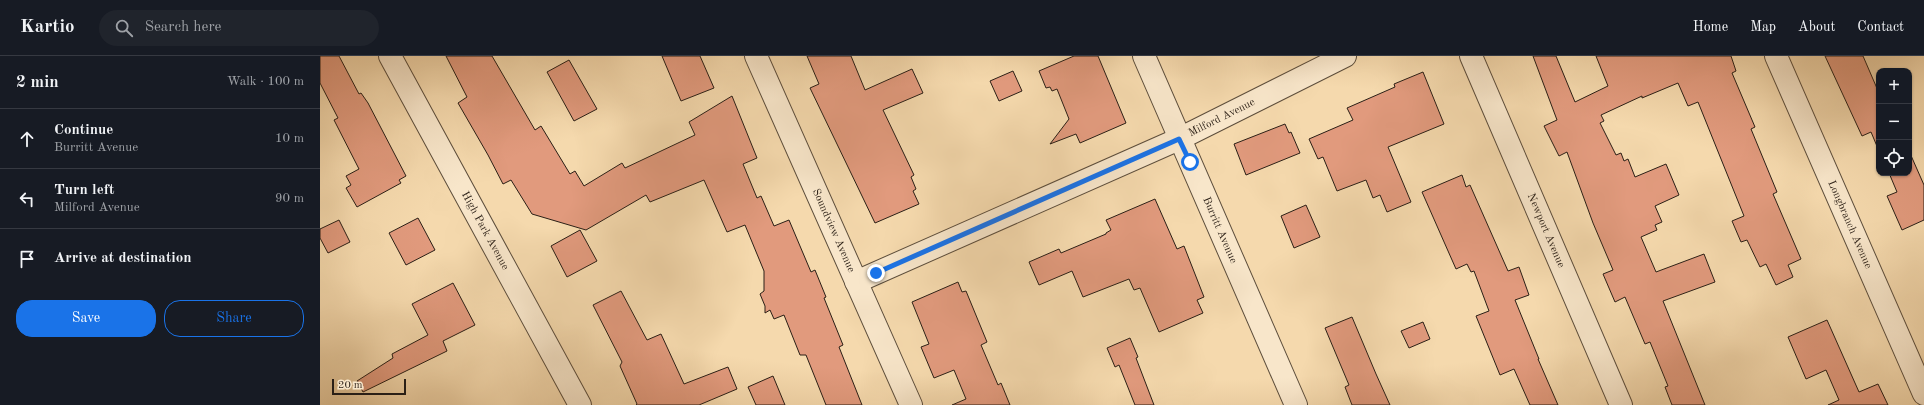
<!DOCTYPE html>
<meta charset="utf-8">
<style>
body{margin:0;font-family:"Old Standard TT",serif;background:#20242c;color:#f1f3f6}
.controls{position:absolute;right:12px;top:12px;display:grid;overflow:hidden;border-radius:8px;box-shadow:0 1px 3px #0004}
.controls button{width:36px;height:36px;display:grid;place-items:center;padding:0;border:0;border-bottom:1px solid #363941;background:#171b24;color:#f1f3f6;font:20px sans-serif}
.scale{position:absolute;left:12px;bottom:10px;width:74px;box-sizing:border-box;padding-left:4px;border:2px solid #2a1f16;border-top:0;font-size:11px;line-height:14px;white-space:nowrap;color:#2a1f16;-webkit-text-stroke:3px #f8e6ca;paint-order:stroke}
.stop{position:absolute;width:12px;height:12px;margin:-9px;border:3px solid #1a73e8;border-radius:50%;background:#fff}
.stop.end{background:#1a73e8;border-color:#fff;box-shadow:0 1px 4px #0008}
.list{margin:0;padding:0;list-style:none}
h2{display:flex;justify-content:space-between;align-items:center;height:52px;margin:0;padding:0 16px;font-size:17px}
h2 small{font-size:13px;font-weight:400;color:#9ea1a6}
.list li{display:grid;grid-template-columns:26px 1fr auto;gap:12px;align-items:center;box-sizing:border-box;height:60px;padding:0 16px;border-top:1px solid #363941}
.list b{display:block;font-size:15px;white-space:nowrap}
.list p{margin:0;font-size:13px;white-space:nowrap;color:#9ea1a6}
.list em{font-size:13px;font-style:normal;color:#9ea1a6}
.actions{display:flex;gap:8px;padding:12px 16px}
.actions a{flex:1;padding:9px 0;border:1px solid #1a73e8;border-radius:16px;text-align:center;font-size:14px;color:#1a73e8}
.actions .main{background:#1a73e8;color:#fff}
.icon{flex:none;width:22px;height:22px;fill:none;stroke:currentColor;stroke-width:2;stroke-linecap:round;stroke-linejoin:round}
.map{position:relative;flex:none;width:1604px;height:349px;overflow:hidden}
header{display:flex;align-items:center;gap:24px;box-sizing:border-box;height:56px;padding:0 20px;background:#171b24;border-bottom:1px solid #363941}
header strong{font-size:19px}
nav{display:flex;gap:22px;margin-inline-start:auto;font-size:14px}
.search{width:280px;height:36px;background:#20242c;display:flex;align-items:center;gap:10px;box-sizing:border-box;padding:0 14px;border-radius:22px;color:#9ea1a6;font-size:15px}
main{display:flex}
aside{flex:1;background:#171b24}
.map>svg:first-child{display:block}
.building{fill:#e19a7d;stroke:#2a1f16}
.lines{fill:none;stroke-linecap:round;stroke-linejoin:round}
.minor-casing{stroke:#5d4e3c;stroke-width:24}
.minor{stroke:#f8e6ca;stroke-width:22}
.route{stroke:#1a73e8;stroke-width:5}
.labels{text-anchor:middle;dominant-baseline:central;stroke-width:3;stroke-linejoin:round;paint-order:stroke}
.street-label{font-size:11px;fill:#2a1f16;stroke:#f8e6ca}
</style>
<header>
<strong>Kartio</strong>
<div class="search"><svg class="icon" aria-label="search" viewBox="0 0 24 24"><circle cx="10" cy="10" r="6"/><path d="M15 15l6 6"/></svg>Search here</div>
<nav><a>Home</a><a>Map</a><a>About</a><a>Contact</a></nav>
</header>
<main>
<aside>
<h2>2 min<small>Walk · 100 m</small></h2>
<ul class="list">
<li><svg class="icon" aria-label="ahead" viewBox="0 0 24 24"><path d="M12 20V5M6 11l6-6 6 6"/></svg><div><b>Continue</b><p>Burritt Avenue</p></div><em>10 m</em></li>
<li><svg class="icon" aria-label="left" viewBox="0 0 24 24"><path d="M17 20v-9H6M10 6l-5 5 5 5"/></svg><div><b>Turn left</b><p>Milford Avenue</p></div><em>90 m</em></li>
<li><svg class="icon" aria-label="arrive" viewBox="0 0 24 24"><path d="M6 21V4h12l-3 4 3 4H6"/></svg><div><b>Arrive at destination</b></div></li>
</ul>
<div class="actions"><a class="main">Save</a><a>Share</a></div>
</aside>
<div class="map">
<svg width="1604" height="349" viewBox="0 0 1604 349">
<rect width="100%" height="100%" fill="#f5d9ad"/>
<filter id="stains"><feTurbulence type="fractalNoise" baseFrequency=".005" numOctaves="4"/><feColorMatrix values="0 0 0 0 .2 0 0 0 0 .09 0 0 0 0 .02 0 0 0 .5 -.17"/></filter>
<radialGradient id="worn" r=".72"><stop offset=".6" stop-color="#630" stop-opacity="0"/><stop offset="1" stop-color="#630" stop-opacity=".3"/></radialGradient>
<!-- building -->
<g class="building">
<path d="M0,0H19L39,38L41,37L48,47L86,120L79,124L81,127L37,151L26,132L31,129L26,120L39,113L14,64L18,62L0,27Z"/>
<path d="M126,0H172L215,74L221,70L250,118L255,115L264,130L302,107L305,112L375,79L369,66L412,40L437,102L423,108L437,142L441,140L454,170L469,164L491,216L495,214L506,241L504,242L523,289L519,291L542,349H506L486,299H480L464,259L454,263L450,254L445,257V250L440,238L444,235V215L425,169L407,176L384,124L330,146L326,139L266,174L212,158L191,124L183,128L168,99L138,47L147,41Z"/>
<path d="M342,0H380L394,32L361,45Z"/>
<path d="M487,0H531L545,34L592,13L603,37L563,54L594,119L591,121L596,133L593,135L599,148L555,167L490,32L499,28Z"/>
<path d="M754,0H778L806,67L760,87L756,78L730,88L749,63L737,33L732,35L730,31L726,32L719,15Z"/>
<path d="M1213,0H1236L1255,46L1288,30L1276,0H1411L1416,15L1412,17L1435,71L1431,73L1457,136L1453,138L1481,203L1468,209L1473,221L1456,229L1446,208L1440,211L1427,184L1421,186L1412,165L1424,160L1378,46L1368,50L1358,27L1322,42V40L1281,59L1284,65L1280,67L1296,99L1301,97L1304,105L1308,103L1315,121L1346,108L1359,139L1335,150L1342,166L1335,169L1337,174L1321,181L1336,216L1384,198L1395,226L1343,245L1385,349H1352L1345,331L1348,330L1330,286L1325,288L1305,241L1295,246L1283,218L1293,214L1273,167L1247,96L1239,100L1224,70L1237,64Z"/>
<path d="M1505,0H1543L1559,37V95L1551,76L1542,80Z"/>
<path d="M249,4L277,53L254,65L227,16Z"/>
<path d="M693,15L702,35L679,45L670,25Z"/>
<path d="M1103,16L1124,68L1068,91L1091,146L1067,156L1060,139L1053,142L1046,124L1017,135L1003,101L998,103L989,83L1033,64L1027,52L1075,31L1074,28Z"/>
<path d="M965,68L969,77L971,76L980,97L926,119L914,88Z"/>
<path d="M1589,95L1604,129V164L1582,174L1567,140L1577,136L1569,117H1589Z"/>
<path d="M1142,119L1146,131L1150,129L1188,215L1199,211L1209,239L1195,244L1219,303H1218L1238,349H1210L1194,313L1180,319L1156,260L1169,255L1154,215L1151,216L1147,208L1136,213L1102,136Z"/>
<path d="M835,143L857,193L864,190L884,241L877,244L883,257L839,276L820,232L814,234L809,223L763,241L752,215L719,229L709,206L739,193L741,197L786,178V177L791,174L786,164Z"/>
<path d="M986,149L1000,181L974,192L961,160Z"/>
<path d="M98,162L115,194L86,209L69,177Z"/>
<path d="M19,164L30,186L8,197L0,182V173Z"/>
<path d="M260,174L277,205L247,221L231,190Z"/>
<path d="M638,226L642,236L646,235L667,286L661,289L678,329L681,327L690,349H632L646,343L634,314L614,322L601,291L609,288L592,246Z"/>
<path d="M133,227L155,269L123,285L127,295L43,336L37,325L73,302L72,298L108,279L92,248Z"/>
<path d="M301,235L327,284L341,278L364,328L408,311L417,333L379,349H316L317,348L300,310L302,306L273,249Z"/>
<path d="M1032,261L1056,318L1070,349H1032L1025,331L1029,329L1005,272Z"/>
<path d="M1507,264L1539,336L1558,328L1568,349H1508L1519,344L1506,314L1486,323L1468,281Z"/>
<path d="M1103,266L1110,283L1089,292L1081,275Z"/>
<path d="M810,282L818,301L816,302L834,349H815L799,309L795,311L787,292Z"/>
<path d="M453,320L465,349H436L428,331Z"/>
</g>
<g class="lines">
<!-- minor casing -->
<g class="minor-casing">
<g id="minor">
<path id="s1" d="M70,0L260,349"/>
<path id="s2" d="M436,0L591,349"/>
<path id="s3" d="M824,0L976,349"/>
<path id="s4" d="M1151,0L1301,349"/>
<path id="s5" d="M1456,0L1604,338"/>
<path id="s6" d="M536,226L859,83L1025,0"/>
</g>
</g>
<!-- minor -->
<use href="#minor" class="minor"/>
</g>
<g class="lines">
<!-- route -->
<path class="route" d="M556,217L859,83L870,106"/>
</g>
<g class="labels">
<!-- street labels -->
<g class="street-label">
<text stroke="none"><textPath href="#s6" startOffset="401">Milford Avenue</textPath></text>
<text stroke="none"><textPath href="#s5" startOffset="184">Longbranch Avenue</textPath></text>
<text stroke="none"><textPath href="#s4" startOffset="190">Newport Avenue</textPath></text>
<text stroke="none"><textPath href="#s1" startOffset="199">High Park Avenue</textPath></text>
<text stroke="none"><textPath href="#s2" startOffset="191">Soundview Avenue</textPath></text>
<text stroke="none"><textPath href="#s3" startOffset="190">Burritt Avenue</textPath></text>
</g>
</g>
<rect width="100%" height="100%" filter="url(#stains)"/>
<rect width="100%" height="100%" fill="url(#worn)"/>
</svg>
<div class="controls">
<button>+</button>
<button>−</button>
<button><svg class="icon" aria-label="locate" viewBox="0 0 24 24"><circle cx="12" cy="12" r="6"/><path d="M12 2v4M12 18v4M2 12h4M18 12h4"/></svg></button>
</div>
<div class="scale">20 m</div>
<div class="stop" style="left:870px;top:106px"></div>
<div class="stop end" style="left:556px;top:217px"></div>
</div>
</main>
